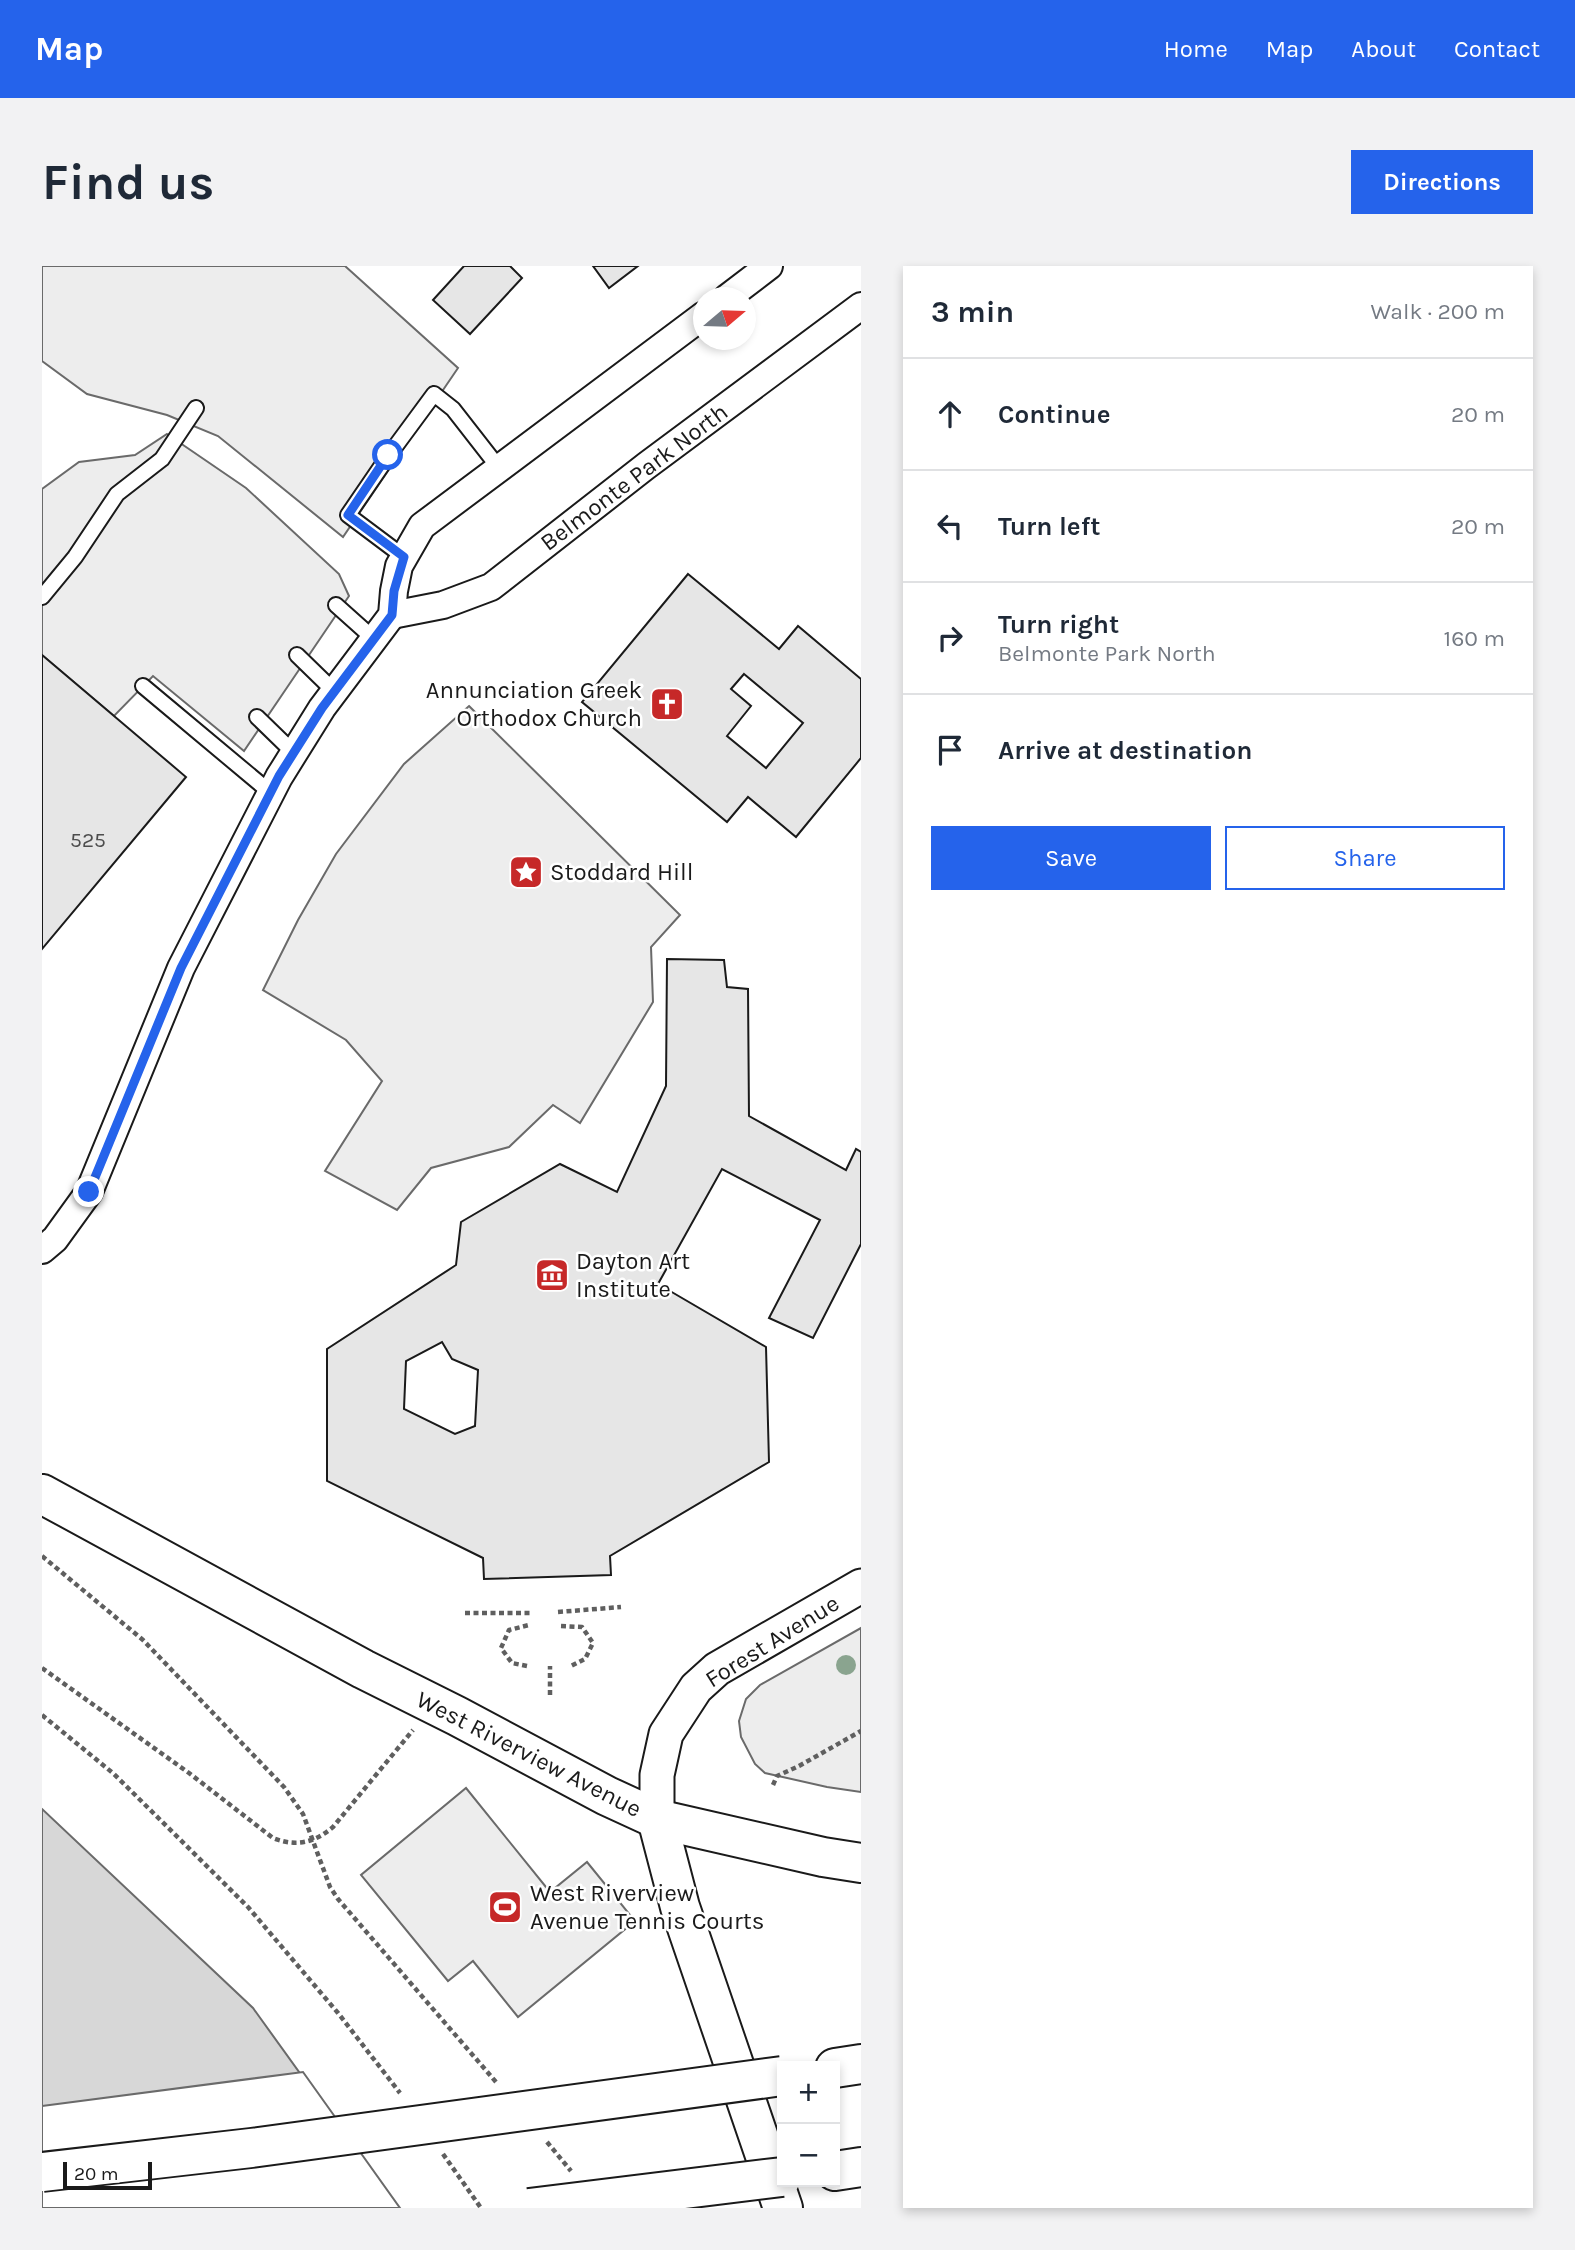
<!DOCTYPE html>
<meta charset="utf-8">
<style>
body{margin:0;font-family:Karla,sans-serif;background:#f2f2f3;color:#1f2937}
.controls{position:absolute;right:21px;bottom:21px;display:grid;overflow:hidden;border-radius:0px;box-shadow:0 4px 10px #0003}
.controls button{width:63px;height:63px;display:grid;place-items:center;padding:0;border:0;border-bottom:2px solid #e0e1e3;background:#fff;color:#1f2937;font:35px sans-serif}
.compass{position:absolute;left:651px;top:21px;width:63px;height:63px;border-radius:50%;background:#fff;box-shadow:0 4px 10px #0003;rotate:71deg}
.scale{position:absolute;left:21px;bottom:18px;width:89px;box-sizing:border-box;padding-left:7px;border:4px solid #1a1a1a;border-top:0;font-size:19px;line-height:24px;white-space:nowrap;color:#1a1a1a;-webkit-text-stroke:5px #fff;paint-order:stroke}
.stop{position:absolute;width:21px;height:21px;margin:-16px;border:5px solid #2563eb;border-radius:50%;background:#fff}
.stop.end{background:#2563eb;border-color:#fff;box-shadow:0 2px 7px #0008}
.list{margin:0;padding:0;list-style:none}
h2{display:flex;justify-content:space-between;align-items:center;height:91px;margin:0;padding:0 28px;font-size:30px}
h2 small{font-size:23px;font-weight:400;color:#747a83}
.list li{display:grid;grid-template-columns:46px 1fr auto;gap:21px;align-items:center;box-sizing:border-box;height:112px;padding:0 28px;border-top:2px solid #e0e1e3}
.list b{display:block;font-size:26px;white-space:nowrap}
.list p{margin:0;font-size:23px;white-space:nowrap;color:#747a83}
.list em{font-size:23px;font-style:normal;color:#747a83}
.actions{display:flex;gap:14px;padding:21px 28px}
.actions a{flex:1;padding:16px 0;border:2px solid #2563eb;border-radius:0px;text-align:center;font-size:24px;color:#2563eb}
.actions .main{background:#2563eb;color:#fff}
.icon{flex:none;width:38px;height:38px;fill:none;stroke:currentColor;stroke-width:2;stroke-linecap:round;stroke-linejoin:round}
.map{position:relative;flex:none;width:819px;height:1942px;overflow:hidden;border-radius:0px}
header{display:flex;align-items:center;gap:42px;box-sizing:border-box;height:98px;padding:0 35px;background:#2563eb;color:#fff}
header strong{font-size:33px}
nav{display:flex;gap:38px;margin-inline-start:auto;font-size:24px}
.intro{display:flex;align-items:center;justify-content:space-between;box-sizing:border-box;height:168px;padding:0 42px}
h1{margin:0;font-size:49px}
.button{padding:18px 32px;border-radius:0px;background:#2563eb;color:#fff;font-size:24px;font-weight:700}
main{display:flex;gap:42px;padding:0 42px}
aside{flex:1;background:#fff;border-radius:0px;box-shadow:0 4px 10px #0003}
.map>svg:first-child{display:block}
.built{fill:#ededed;stroke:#6a6a6a;stroke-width:2}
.water{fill:#d7d7d7;stroke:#6a6a6a;stroke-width:2}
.pier{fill:#fff;stroke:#6a6a6a;stroke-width:2}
.building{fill:#e6e6e6;stroke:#1a1a1a;stroke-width:2;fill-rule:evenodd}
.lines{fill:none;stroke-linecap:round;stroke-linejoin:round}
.service-casing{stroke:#1a1a1a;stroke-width:18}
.minor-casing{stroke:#1a1a1a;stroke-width:30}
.tertiary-casing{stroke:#1a1a1a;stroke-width:37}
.secondary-casing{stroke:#1a1a1a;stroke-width:42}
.motorway-casing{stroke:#1a1a1a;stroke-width:42}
.path{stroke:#5f5f5f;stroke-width:4.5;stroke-dasharray:5 3.5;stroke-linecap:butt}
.service{stroke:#fff;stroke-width:14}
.minor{stroke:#fff;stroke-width:26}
.tertiary{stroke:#fff;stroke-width:33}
.secondary{stroke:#fff;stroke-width:38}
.motorway{stroke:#fff;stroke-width:38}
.motorway-bridge-casing{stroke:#1a1a1a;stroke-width:42;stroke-linecap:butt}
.motorway-bridge{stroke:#fff;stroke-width:38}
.tree{fill:#8aa48f}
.route{stroke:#2563eb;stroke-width:9}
.labels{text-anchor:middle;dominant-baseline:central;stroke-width:5;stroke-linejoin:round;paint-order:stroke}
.number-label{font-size:21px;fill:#4d4d4d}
.street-label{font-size:24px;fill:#1a1a1a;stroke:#fff}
.poi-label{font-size:24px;fill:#1a1a1a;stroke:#fff;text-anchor:start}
</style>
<header>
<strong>Map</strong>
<nav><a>Home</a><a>Map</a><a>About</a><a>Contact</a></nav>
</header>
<div class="intro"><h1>Find us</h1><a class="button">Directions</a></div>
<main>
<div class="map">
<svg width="819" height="1942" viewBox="0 0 819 1942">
<rect width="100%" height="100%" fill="#fff"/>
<!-- built -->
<g class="built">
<path d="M0,0H303L416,102L301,271L176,170L125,149L45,128L0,95Z"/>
<path d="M125,168L204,222L297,308L307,330L202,485L111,410L72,450L0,389V223L37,196L93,189Z"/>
<path d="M427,440L638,649L609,681L611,736L538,857L511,839L467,881L389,902L355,944L283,905L340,815L304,774L221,724L256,654L294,588L362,498Z"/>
<path d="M819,1362V1526L785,1521L723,1507L713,1498L699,1471L697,1455L704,1433L718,1419Z"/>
<path d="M424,1522L508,1626L545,1596L593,1655L476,1751L431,1695L406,1715L319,1609Z"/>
</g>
<!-- water -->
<path class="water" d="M0,1543L211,1742L355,1942H0Z"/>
<!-- pier -->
<path class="pier" d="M261,1806L358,1942H0V1840Z"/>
<!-- building -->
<g class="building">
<path d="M422,0H468L480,12L428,68L391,34Z"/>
<path d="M551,0H596L567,22Z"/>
<path d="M646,308L737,383L756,360L819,413V492L754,571L706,531L685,556L540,436ZM702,408L761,457L724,502L685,470L709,440L689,423Z"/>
<path d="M0,389L144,511L0,683Z"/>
<path d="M625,693L682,694L685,721L706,723L707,850L804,904L814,883L819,886V978L771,1072L727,1052L778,954L680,903L616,1018L724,1081L727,1196L568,1290L569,1309L442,1313L441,1292L285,1215V1083L414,999L419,956L518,898L575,926L624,820ZM400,1076L410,1093L436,1104L433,1160L413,1168L362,1143L364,1095Z"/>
</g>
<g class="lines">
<!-- service casing -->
<g class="service-casing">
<g id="service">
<path d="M362,291L306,249L347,189L392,128L411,143L457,202"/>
<path d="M0,331L33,291L75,228L120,193L154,142"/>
<path d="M294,339L332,373"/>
<path d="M255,389L293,426"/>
<path d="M101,420L229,527"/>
<path d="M215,451L252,487"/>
</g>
</g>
<!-- minor casing -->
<g class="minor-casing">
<g id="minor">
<path d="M685,32L727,0"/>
<path d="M350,349L401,339L449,321L604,200L819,40"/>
<path d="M0,984L13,973L47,926L139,702L237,511L280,442L350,349L352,325L357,300L380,260L662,49"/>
</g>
</g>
<!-- tertiary casing -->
<g class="tertiary-casing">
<path id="tertiary" d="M615,1553V1509L624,1468L654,1422L675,1403L819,1320"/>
</g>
<!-- secondary casing -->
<g class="secondary-casing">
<g id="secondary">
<path d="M0,1228L321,1403L415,1450L565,1530L615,1553L781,1591L819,1597"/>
<path d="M615,1553L638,1641L741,1942"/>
</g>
</g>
<!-- motorway casing -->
<g class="motorway-casing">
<g id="motorway">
<path d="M793,1802L819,1798"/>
<path d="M793,1905L819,1901"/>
</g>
</g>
<!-- path -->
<g class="path">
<path d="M0,1290L101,1374L242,1521L261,1548L288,1621L296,1633L454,1816"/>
<path d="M516,1346L579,1341"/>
<path d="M423,1347H490"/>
<path d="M519,1360L540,1361L551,1377L543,1393L529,1400"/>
<path d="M485,1400L470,1397L459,1382L467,1364L487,1359"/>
<path d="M0,1402L147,1507L231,1572C254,1581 272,1577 291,1561L371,1464"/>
<path d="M508,1429V1400"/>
<path d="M0,1449L72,1508L206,1641L296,1747L358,1827"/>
<path d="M731,1519L735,1510L757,1500L819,1465"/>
<path d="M505,1876L529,1905"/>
<path d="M401,1888L439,1942"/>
</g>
<!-- service -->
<use href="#service" class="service"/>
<!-- minor -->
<use href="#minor" class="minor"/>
<!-- tertiary -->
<use href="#tertiary" class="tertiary"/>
<!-- secondary -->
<use href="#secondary" class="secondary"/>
<!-- motorway -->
<use href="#motorway" class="motorway"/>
<!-- motorway-bridge casing -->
<g class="motorway-bridge-casing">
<g id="motorway-bridge">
<path d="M0,1906L209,1882L740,1810"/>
<path d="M487,1942L740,1911"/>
</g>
</g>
<!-- motorway-bridge -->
<use href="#motorway-bridge" class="motorway-bridge"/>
</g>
<!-- trees -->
<circle class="tree" cx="804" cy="1399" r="10"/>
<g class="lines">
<!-- route -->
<path class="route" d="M47,926L139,702L237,510L280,442L350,349L352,325L362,291L306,249L346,189"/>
</g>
<!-- icons -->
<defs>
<g id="church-square" transform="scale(1.75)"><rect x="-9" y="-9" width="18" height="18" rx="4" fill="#c62828" stroke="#fff"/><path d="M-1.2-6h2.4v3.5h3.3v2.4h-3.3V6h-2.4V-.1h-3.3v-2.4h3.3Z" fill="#fff"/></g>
<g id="sight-square" transform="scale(1.75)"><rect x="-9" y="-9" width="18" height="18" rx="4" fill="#c62828" stroke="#fff"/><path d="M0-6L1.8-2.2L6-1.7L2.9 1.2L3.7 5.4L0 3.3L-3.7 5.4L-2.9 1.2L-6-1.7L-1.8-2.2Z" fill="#fff"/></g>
<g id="museum-square" transform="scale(1.75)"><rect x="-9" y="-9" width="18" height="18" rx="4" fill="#c62828" stroke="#fff"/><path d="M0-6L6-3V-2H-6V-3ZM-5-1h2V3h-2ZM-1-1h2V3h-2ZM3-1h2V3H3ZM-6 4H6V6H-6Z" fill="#fff"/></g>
<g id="stadium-square" transform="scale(1.75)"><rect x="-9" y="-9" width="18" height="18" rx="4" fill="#c62828" stroke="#fff"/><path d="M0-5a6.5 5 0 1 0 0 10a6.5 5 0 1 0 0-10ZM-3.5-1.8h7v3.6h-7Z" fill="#fff"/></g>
</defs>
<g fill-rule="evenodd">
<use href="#church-square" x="625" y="438"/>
<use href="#sight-square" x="484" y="606"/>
<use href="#museum-square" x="510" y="1009"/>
<use href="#stadium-square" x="463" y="1641"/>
</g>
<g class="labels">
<!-- number labels -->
<g class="number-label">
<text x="46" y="574">525</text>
</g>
<!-- street labels -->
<g class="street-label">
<text transform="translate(592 211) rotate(-37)">Belmonte Park North</text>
<text transform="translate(730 1375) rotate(-32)">Forest Avenue</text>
<text transform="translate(487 1488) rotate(27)">West Riverview Avenue</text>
</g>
<!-- poi labels -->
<g class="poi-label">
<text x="600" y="424" text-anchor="end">Annunciation Greek<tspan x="600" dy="28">Orthodox Church</tspan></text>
<text x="508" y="606">Stoddard Hill</text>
<text x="534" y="995">Dayton Art<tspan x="534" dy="28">Institute</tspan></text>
<text x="488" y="1627">West Riverview<tspan x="488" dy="28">Avenue Tennis Courts</tspan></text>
</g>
</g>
</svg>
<div class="controls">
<button>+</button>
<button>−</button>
</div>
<svg class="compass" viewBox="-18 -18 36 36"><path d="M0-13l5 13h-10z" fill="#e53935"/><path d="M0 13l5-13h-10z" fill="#747a83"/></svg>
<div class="scale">20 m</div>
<div class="stop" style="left:346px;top:189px"></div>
<div class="stop end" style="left:47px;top:926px"></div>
</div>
<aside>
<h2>3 min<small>Walk · 200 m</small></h2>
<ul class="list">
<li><svg class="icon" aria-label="ahead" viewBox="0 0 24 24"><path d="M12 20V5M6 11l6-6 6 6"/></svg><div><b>Continue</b></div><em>20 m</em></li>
<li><svg class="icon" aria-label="left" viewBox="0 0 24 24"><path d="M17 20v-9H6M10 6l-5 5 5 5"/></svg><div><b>Turn left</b></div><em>20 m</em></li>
<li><svg class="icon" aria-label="right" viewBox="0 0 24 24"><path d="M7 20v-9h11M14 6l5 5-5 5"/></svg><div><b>Turn right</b><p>Belmonte Park North</p></div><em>160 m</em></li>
<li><svg class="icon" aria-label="arrive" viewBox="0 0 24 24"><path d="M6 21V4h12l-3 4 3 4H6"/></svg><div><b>Arrive at destination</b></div></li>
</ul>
<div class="actions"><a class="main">Save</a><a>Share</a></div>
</aside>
</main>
